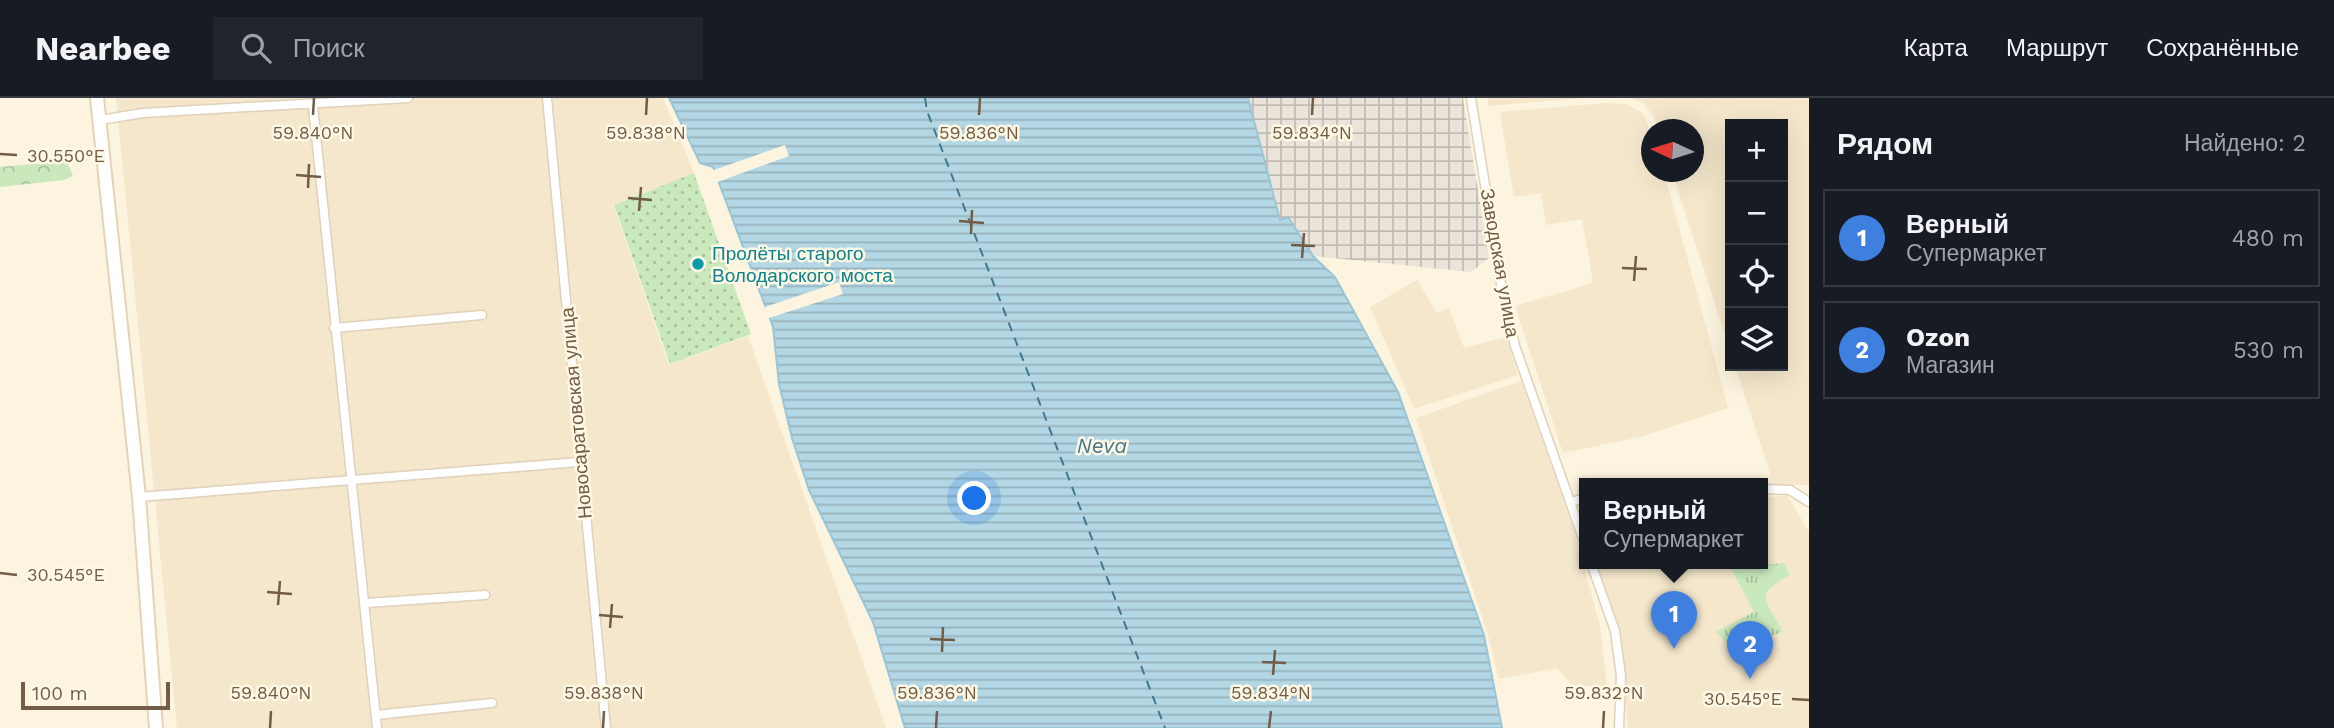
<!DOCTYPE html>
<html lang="ru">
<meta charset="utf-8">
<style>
body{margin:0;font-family:"Work Sans",sans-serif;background:#20242c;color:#f1f3f6}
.controls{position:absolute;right:21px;top:21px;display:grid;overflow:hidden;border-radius:0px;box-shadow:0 7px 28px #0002}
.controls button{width:63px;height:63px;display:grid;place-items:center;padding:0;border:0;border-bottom:2px solid #363941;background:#171b24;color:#f1f3f6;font:35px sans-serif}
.compass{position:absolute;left:1641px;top:21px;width:63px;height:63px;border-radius:50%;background:#171b24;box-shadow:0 7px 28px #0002;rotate:274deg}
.scale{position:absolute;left:21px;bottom:18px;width:149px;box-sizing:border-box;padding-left:7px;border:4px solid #725c46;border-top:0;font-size:19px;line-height:24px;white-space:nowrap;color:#725c46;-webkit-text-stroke:5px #fff8e4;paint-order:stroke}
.you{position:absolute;left:975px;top:401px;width:24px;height:24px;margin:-18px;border:5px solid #fff;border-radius:50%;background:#1a73e8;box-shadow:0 0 0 10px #1a73e833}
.badge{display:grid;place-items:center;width:46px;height:46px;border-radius:50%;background:#e87d41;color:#fff;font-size:23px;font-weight:700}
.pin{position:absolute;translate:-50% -58px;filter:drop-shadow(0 2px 4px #0008)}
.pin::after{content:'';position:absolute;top:37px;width:24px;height:21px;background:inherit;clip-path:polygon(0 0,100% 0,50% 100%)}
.popup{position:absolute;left:1579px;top:380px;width:189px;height:91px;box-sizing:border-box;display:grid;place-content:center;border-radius:0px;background:#171b24;filter:drop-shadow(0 2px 5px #0005);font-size:23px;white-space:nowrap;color:#9ea1a6}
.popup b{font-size:26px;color:#f1f3f6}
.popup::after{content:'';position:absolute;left:50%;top:100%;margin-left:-14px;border:14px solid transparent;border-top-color:#171b24}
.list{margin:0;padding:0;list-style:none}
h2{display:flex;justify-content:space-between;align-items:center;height:91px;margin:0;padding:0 28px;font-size:30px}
h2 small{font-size:23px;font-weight:400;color:#9ea1a6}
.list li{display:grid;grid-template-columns:46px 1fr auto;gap:21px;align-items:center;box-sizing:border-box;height:98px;margin:0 14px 14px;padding:0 14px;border:2px solid #363941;border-radius:0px}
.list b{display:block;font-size:26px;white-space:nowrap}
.list p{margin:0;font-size:23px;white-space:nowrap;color:#9ea1a6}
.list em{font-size:23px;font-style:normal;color:#9ea1a6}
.icon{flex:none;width:38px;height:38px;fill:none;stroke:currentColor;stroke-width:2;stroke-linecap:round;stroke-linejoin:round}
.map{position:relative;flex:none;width:1809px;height:630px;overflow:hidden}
header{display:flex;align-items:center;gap:42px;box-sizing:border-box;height:98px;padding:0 35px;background:#171b24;border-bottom:2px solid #363941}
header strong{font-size:33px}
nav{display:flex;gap:38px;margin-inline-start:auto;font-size:24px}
.search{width:490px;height:63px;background:#20242c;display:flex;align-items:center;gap:18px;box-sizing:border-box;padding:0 24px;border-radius:0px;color:#9ea1a6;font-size:26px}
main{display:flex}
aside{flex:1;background:#171b24}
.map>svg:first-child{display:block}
.residential{fill:#f4e7cc}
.industrial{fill:url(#industrial-grid)}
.grass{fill:url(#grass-dots)}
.forest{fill:url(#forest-crowns)}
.park{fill:url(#park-tufts)}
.water{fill:url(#water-rules);stroke:#99c5d7;stroke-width:2}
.pier{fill:#fcf4de}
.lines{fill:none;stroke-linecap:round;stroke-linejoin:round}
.ferry{stroke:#43778c;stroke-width:2;stroke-dasharray:9 7;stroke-linecap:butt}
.minor-casing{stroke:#e0d1ba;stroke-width:11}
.secondary-casing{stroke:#e5d3b8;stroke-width:16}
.minor{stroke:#fff;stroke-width:8}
.secondary{stroke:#fff;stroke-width:12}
.ticks{fill:none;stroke:#725c46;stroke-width:2.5}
.culture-dot{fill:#0f9aa8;stroke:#fff8e4;stroke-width:2.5}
.labels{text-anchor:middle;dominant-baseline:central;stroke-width:5;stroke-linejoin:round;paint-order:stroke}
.culture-label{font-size:19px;fill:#0d838f;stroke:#fff8e4;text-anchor:start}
.street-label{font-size:19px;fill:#725c46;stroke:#fff8e4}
.water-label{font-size:21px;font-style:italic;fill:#43778c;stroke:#fff8e4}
.ticks-label{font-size:18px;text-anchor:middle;fill:#725c46;stroke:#fff8e4;stroke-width:5;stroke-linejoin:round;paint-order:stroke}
</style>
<header>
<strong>Nearbee</strong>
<div class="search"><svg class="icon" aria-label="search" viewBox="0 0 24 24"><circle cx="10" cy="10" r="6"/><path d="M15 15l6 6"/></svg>Поиск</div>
<nav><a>Карта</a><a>Маршрут</a><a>Сохранённые</a></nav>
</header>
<main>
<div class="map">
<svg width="1809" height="630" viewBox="0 0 1809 630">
<defs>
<pattern id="industrial-grid" width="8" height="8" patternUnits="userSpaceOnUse" patternTransform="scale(1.75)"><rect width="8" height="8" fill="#eae4da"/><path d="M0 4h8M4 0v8" fill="none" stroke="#c2bcb3"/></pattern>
<pattern id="grass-dots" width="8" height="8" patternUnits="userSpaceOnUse" patternTransform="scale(1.75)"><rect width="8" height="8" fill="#c9e9bd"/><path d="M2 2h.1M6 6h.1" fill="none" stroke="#a8c09b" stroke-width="1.8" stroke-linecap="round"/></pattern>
<pattern id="forest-crowns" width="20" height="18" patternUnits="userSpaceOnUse" patternTransform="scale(1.75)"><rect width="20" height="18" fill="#c9e9bd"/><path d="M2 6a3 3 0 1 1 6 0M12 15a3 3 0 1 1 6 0" fill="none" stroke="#a8c09b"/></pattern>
<pattern id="park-tufts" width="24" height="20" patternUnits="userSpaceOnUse" patternTransform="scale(1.75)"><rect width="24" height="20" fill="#c9e9bd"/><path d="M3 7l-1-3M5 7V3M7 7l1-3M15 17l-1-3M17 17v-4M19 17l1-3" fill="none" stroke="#a8c09b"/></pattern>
<pattern id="water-rules" width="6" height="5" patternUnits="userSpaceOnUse" patternTransform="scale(1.75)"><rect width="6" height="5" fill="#b3d7e5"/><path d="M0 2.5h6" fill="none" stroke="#96b2bb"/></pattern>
</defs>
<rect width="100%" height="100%" fill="#fcf4de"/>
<!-- residential -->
<g class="residential">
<path d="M116,0H663L694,75L613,107L669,267L748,238L886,630H177Z"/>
<path d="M1488,0H1581L1488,8Z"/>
<path d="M1631,0H1809V387H1774L1735,268H1783V26H1730V252L1672,74H1694V32L1658,31L1653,17L1644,6Z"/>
<path d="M1606,5L1627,6L1644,16L1651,37L1652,74H1664L1728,310L1640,339L1563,355L1515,208L1593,185L1582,121L1546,127L1541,95L1514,99L1500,14Z"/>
<path d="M1417,182L1437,215L1449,210L1464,250L1506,239L1518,277L1414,311L1370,209Z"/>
<path d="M1521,283L1573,429L1600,528L1607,589L1571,587L1557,570L1499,581L1488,537L1416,320Z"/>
<path d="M1787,397L1809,434V630H1628L1619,531L1597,465H1763V400Z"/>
</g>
<!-- industrial -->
<path class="industrial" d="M1248,0H1463L1489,160L1471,174L1313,158L1289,120L1281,123Z"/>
<!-- grass -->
<path class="grass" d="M694,75L751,236L670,266L614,107Z"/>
<!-- forest -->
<path class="forest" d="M67,63L73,78L64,82L0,89V69Z"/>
<!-- park -->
<path class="park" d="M1784,465L1790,477C1752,497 1766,502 1783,534L1732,550L1716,534L1754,514L1731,470Z"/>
<!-- water -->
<path class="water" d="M669,0H1248L1280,122L1288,119L1313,158L1335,179L1398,294L1484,537L1502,630H905L873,524L809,392L792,340L779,286L773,229L713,69L700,65Z"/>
<!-- pier -->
<g class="pier">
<path d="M785,47L789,58L715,85L711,73Z"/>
<path d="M839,184L843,196L766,221L762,210Z"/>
</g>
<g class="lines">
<!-- ferry -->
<path class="ferry" d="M925,0L927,13L1165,630"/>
<!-- minor casing -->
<g class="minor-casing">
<g id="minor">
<path d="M547,0L606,630"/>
<path d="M1471,0L1501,186L1515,248L1585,446"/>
<path d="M313,8L377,630"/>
<path d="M100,22L143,15L408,0"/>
<path d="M334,230L482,217"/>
<path d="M1763,391L1790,392L1809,404"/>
<path d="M139,399L579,364"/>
<path d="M1571,404L1585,400"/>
<path d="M1591,465L1615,533L1621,578L1619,630"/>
<path d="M366,505L485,497"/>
<path d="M376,617L492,605"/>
</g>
</g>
<!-- secondary casing -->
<g class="secondary-casing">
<path id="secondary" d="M97,0L139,399L156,630"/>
</g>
<!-- minor -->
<use href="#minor" class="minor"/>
<!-- secondary -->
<use href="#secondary" class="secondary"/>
</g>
<!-- ticks -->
<path class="ticks" d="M313,17L314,0M646,17L647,0M979,17L980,0M1312,17L1313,0M0,56L17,57M296,77L321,79M308,90L309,66M628,100L652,102M639,113L641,89M959,123L984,125M971,136L972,112M1291,147L1315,148M1302,160L1304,135M1622,170L1647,171M1634,183L1636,158M0,475L17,477M267,494L292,496M278,507L280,483M599,517L623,519M610,530L612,506M930,541L955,542M942,554L943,529M1262,564L1286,565M1273,577L1275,552M1792,601L1809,602M270,630L271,613M603,630L604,613M936,630L937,613M1269,630L1271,613M1603,630L1604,613"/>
<!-- markers -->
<circle class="culture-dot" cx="698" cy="166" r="7"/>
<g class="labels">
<!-- culture labels -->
<g class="culture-label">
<text x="712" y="155">Пролёты старого<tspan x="712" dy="22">Володарского моста</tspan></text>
</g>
<!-- street labels -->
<g class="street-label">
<text transform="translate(1500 165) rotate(80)">Заводская улица</text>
<text transform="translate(576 315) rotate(-95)">Новосаратовская улица</text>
</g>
<!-- water labels -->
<g class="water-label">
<text x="1102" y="347">Neva</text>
</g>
</g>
<g class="ticks-label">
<text x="313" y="41">59.840°N</text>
<text x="646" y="41">59.838°N</text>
<text x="979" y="41">59.836°N</text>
<text x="1312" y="41">59.834°N</text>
<text x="66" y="64">30.550°E</text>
<text x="66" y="483">30.545°E</text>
<text x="271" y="601">59.840°N</text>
<text x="604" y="601">59.838°N</text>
<text x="937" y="601">59.836°N</text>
<text x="1271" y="601">59.834°N</text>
<text x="1604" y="601">59.832°N</text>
<text x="1743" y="607">30.545°E</text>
</g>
</svg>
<div class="controls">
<button>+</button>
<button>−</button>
<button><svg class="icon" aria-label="locate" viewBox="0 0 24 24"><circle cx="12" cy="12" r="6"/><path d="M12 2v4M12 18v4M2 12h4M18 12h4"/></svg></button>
<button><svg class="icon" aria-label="layers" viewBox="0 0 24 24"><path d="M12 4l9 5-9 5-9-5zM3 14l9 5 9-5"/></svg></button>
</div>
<svg class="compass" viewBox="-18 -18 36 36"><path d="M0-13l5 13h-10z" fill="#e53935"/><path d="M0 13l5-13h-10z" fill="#9ea1a6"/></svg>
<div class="scale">100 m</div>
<div class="you"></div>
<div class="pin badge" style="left:1674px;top:551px;background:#3f7fe0">1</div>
<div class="popup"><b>Верный</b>Супермаркет</div>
<div class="pin badge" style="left:1750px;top:581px;background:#3f7fe0">2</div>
</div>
<aside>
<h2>Рядом<small>Найдено: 2</small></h2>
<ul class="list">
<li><span class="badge" style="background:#3f7fe0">1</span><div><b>Верный</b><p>Супермаркет</p></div><em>480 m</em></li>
<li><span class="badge" style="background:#3f7fe0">2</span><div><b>Ozon</b><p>Магазин</p></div><em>530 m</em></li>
</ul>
</aside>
</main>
